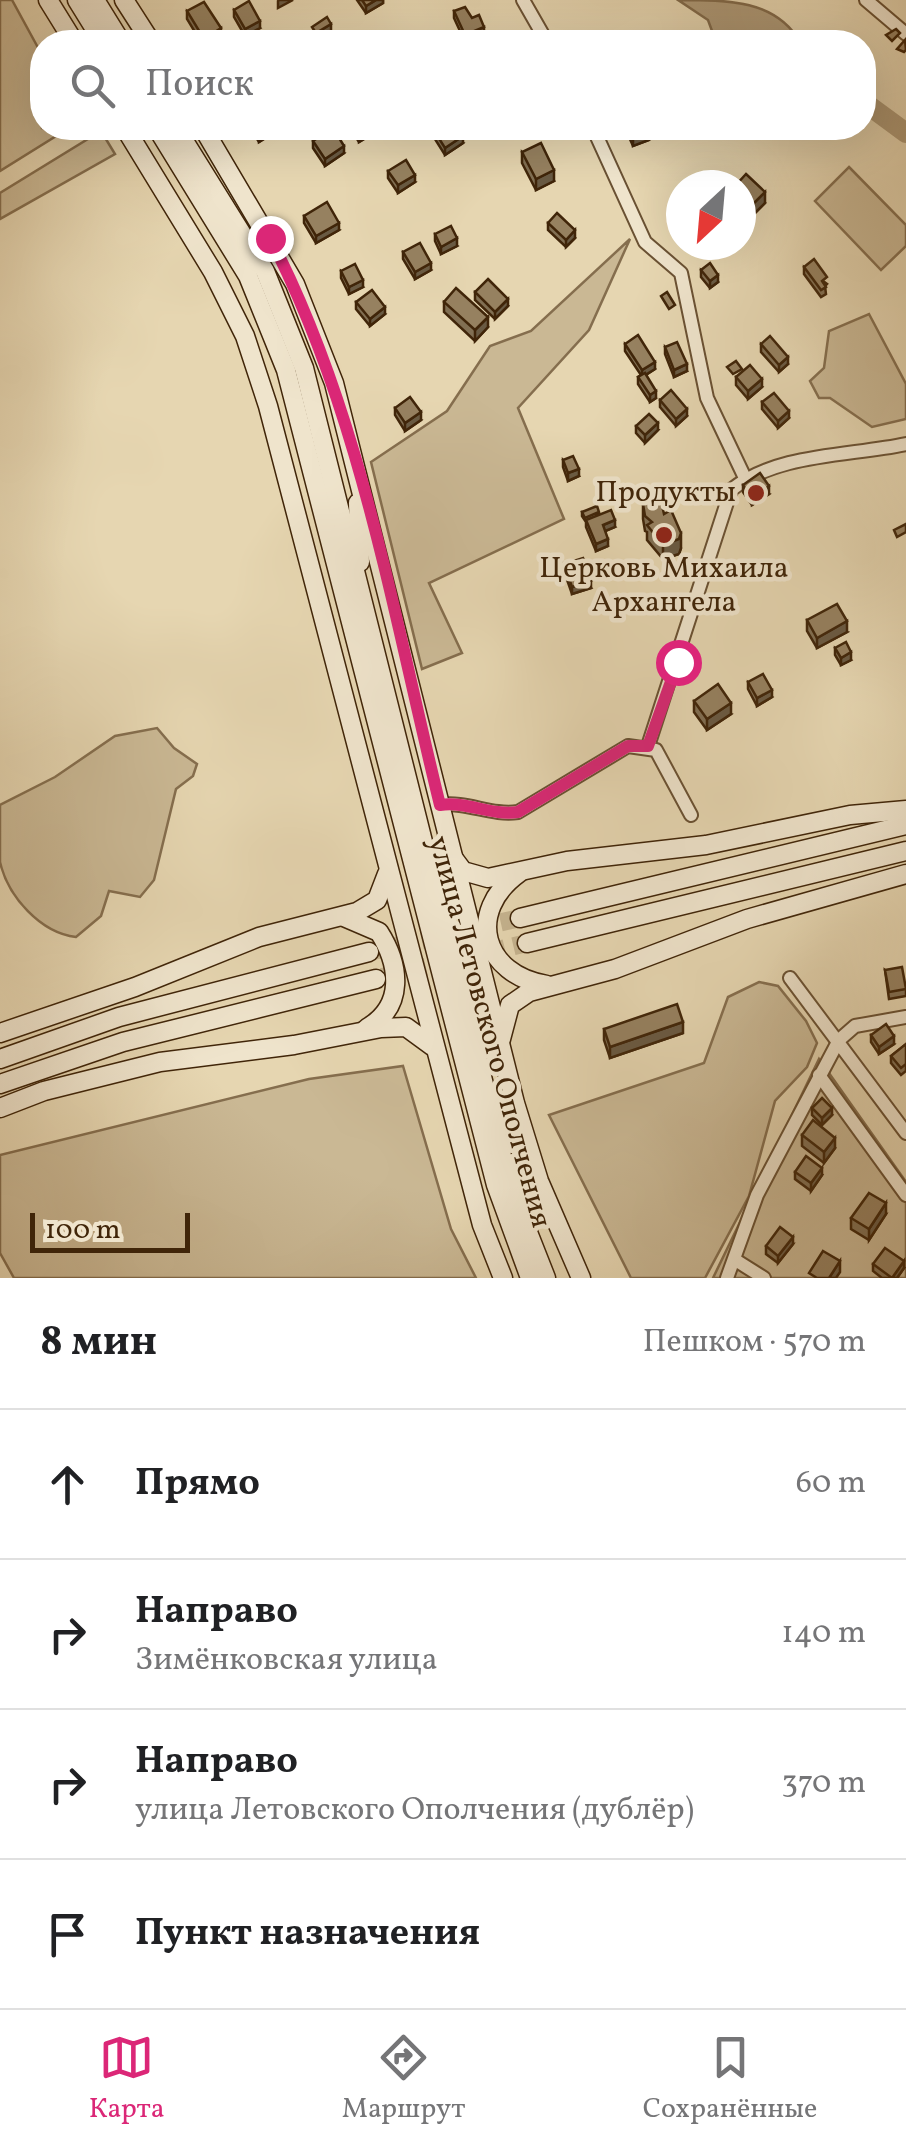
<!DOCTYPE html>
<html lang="ru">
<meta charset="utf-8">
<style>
body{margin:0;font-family:Vollkorn,serif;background:#f6f6f6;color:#202124}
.compass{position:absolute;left:666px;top:170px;width:90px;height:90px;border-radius:50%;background:#fff;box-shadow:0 10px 40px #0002;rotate:206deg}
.scale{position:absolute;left:30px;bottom:25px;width:160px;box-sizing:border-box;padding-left:10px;border:5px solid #402509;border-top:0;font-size:28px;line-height:35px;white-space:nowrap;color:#402509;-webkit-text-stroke:8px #efe4cc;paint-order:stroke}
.stop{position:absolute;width:30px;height:30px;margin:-22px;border:8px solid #db2777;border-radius:50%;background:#fff}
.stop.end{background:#db2777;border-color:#fff;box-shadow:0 2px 10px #0008}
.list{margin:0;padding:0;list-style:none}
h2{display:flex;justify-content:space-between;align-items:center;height:130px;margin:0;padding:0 40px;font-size:42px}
h2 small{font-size:32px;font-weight:400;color:#757577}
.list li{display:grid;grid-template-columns:65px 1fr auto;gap:30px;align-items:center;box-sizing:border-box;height:150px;padding:0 40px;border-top:2px solid #e0e0e0}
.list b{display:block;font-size:38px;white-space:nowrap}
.list p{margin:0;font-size:32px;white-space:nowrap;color:#757577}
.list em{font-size:32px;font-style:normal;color:#757577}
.icon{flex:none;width:55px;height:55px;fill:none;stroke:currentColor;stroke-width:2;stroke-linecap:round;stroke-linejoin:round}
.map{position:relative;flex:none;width:906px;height:1278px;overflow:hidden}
.search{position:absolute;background:#fff;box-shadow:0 10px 40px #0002;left:30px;right:30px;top:30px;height:110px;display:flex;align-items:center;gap:25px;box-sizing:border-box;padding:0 35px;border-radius:40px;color:#757577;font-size:38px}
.sheet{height:730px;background:#fff}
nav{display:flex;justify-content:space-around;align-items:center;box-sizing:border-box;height:140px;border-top:2px solid #e0e0e0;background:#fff;font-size:28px;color:#757577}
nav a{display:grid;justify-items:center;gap:5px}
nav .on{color:#db2777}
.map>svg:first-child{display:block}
.green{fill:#cab894;stroke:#856e4e;stroke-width:2.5}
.water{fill:#ae9a78;stroke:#826b4c;stroke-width:2.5}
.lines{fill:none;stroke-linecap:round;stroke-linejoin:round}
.river{stroke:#ae9a78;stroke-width:20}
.secondary-tunnel{stroke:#c5b38f;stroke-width:18;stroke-dasharray:18 9;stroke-linecap:butt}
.street-casing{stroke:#6a5133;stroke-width:16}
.secondary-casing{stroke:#402509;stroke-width:21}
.street{stroke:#efe4cc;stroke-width:12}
.secondary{stroke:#efe4cc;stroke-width:18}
.wall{fill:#816f53;stroke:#402509;stroke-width:2.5}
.shaded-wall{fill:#695a43;stroke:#402509;stroke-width:2.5}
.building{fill:#968160;stroke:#402509;stroke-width:2.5}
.route{stroke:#db2777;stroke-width:12}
.poi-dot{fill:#8f2418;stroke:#efe4cc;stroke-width:4}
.labels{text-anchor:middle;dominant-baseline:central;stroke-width:9;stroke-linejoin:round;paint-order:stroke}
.poi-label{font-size:30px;fill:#402509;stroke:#efe4cc;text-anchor:end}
.street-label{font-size:30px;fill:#402509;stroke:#efe4cc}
</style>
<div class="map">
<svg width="906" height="1278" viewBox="0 0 906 1278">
<rect width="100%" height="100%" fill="#e6d6b1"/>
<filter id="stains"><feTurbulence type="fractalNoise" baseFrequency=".002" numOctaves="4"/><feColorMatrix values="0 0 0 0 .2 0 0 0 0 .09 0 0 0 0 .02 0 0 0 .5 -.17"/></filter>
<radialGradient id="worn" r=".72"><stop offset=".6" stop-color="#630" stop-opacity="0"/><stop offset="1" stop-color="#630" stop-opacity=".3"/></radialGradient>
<!-- green -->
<g class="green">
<path d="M0,0H12L42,55V128H69L0,171Z"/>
<path d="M101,131L115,154L0,219V193Z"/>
<path d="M849,167L906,225V246L881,270L815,201Z"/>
<path d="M630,239L589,330L518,408L564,519L429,583L462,653L422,669L371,462L447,411L490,346L531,331Z"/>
<path d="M869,314L906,384V419L872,427L830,398H819L810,381L824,368L829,331Z"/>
<path d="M157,728L174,748L197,764L193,776L176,789L154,880L140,897L109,891L101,916L76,937C41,933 8,897 0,862C0,845 0,823 0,805L55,777L115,736Z"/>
<path d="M759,982L778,986L806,1021L817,1043L807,1067L775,1101L749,1196L705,1278H631L549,1115L704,1063L728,997Z"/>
<path d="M819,1059L906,1182V1278H713Z"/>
<path d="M403,1066L451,1229L476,1278H14L0,1253V1155L309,1079Z"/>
</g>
<!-- water -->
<path class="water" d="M678,0C729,0 776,0 800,42L715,39L708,20Z"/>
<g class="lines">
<!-- river -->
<path class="river" d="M864,102L906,133"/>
<!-- secondary-tunnel -->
<g class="secondary-tunnel">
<path d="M369,952L520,918"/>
<path d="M382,977L527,943"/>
</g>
<!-- street casing -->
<g class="street-casing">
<g id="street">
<path d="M523,0L547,42"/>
<path d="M866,0L906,34"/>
<path d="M593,128L645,242L681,273L707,398L745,478"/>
<path d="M648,746L731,490C777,453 850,456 906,444"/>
<path d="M440,805C467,801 491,816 518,812L628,746L656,750L691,815"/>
<path d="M790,978L906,1133"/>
<path d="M819,1075L906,1195"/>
<path d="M737,1261L764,1278"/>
<path d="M727,1278L757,1195L839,1040L855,1026L906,1017"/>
</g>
</g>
<!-- secondary casing -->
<g class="secondary-casing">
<g id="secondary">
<path d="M48,0L74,42"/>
<path d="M77,0L103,42"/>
<path d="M95,0L121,42"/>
<path d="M124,0L151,42"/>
<path d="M125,128L213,272L245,336L268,406L482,1225L503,1278"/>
<path d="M157,128L248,276L286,370L496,1185L530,1278"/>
<path d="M176,128L265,271L304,368L509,1184L546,1278"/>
<path d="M203,128L295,284L334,383L515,1103L539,1181L581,1278"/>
<path d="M358,503L360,562"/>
<path d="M454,859L463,871L488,878L567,861L706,845L850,815L906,810"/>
<path d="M519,873C465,912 483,975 547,985"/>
<path d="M344,917L379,932C400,965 405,1006 367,1028"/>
<path d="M520,918L906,825"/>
<path d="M527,943L906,851"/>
<path d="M0,1033L135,987L259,937L357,912L377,900L387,874"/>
<path d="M501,1039L510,1005L529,992L615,969L747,919L906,874"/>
<path d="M0,1059L119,1017L369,952"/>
<path d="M0,1084L123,1042L376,979"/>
<path d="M0,1108L44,1091L160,1062L294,1045L381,1028L406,1027L432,1046"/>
</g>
</g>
<!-- street -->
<use href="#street" class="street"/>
<!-- secondary -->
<use href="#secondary" class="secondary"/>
</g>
<!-- wall -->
<g class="wall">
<path d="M357,0H383V3L366,13Z"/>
<path d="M234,10L260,28L245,36L234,17Z"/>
<path d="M187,11L221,35L210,42H201L187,19Z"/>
<path d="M454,11L472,18L484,34L465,42L454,18Z"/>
<path d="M250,128H278V130L259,142Z"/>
<path d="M350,128H377V131L359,142Z"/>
<path d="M625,128H646L649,140L633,146Z"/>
<path d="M433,129L463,143L445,155L433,136Z"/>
<path d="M313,141L344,153L325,166L313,148Z"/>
<path d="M522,152L554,181L536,190L522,163Z"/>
<path d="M388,171L415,182L398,193L388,178Z"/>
<path d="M741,185L765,203L748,220L741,213Z"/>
<path d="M304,216L339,230L316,243L304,223Z"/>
<path d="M548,223L575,238L566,247L548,230Z"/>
<path d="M435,234L457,246L441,254L435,241Z"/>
<path d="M403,252L431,270L415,279L403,259Z"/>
<path d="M804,267L827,284L825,286L826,294L821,297L804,274Z"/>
<path d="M701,270L718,282L710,288L701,277Z"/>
<path d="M341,271L363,287L349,294L341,278Z"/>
<path d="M475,292L508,306L495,319L475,300Z"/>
<path d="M356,302L385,314L370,326L356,309Z"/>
<path d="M444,302L488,327L475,341L444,312Z"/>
<path d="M625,344L655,369L646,375L656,398L650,402L638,384V377L641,375L625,351Z"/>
<path d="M761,344L788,364L779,372L761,352Z"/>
<path d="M665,347L687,371L674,377L665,354Z"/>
<path d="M736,377L762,387L748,399L736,385Z"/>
<path d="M660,400L687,416L676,426L660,407Z"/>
<path d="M762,402L789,418L778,428L762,409Z"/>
<path d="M395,408L421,420L405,431L395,415Z"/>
<path d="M636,426L658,430L645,443L636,433Z"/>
<path d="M563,460L579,476L568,481L563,467Z"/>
<path d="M743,485L769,494L752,505L743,492Z"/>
<path d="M643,504L664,514L681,548L679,554L663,559L647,540V532L645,531L643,519Z"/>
<path d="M582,512L599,514L615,527L605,531L608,546L596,551L586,527V522L582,516Z"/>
<path d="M564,564L591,588L572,594L564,571Z"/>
<path d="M807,620L847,632L817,648L807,631Z"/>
<path d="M835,648L851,660L841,665L835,655Z"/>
<path d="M748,682L772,697L757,706L748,689Z"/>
<path d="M694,701L731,714L707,730L694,712Z"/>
<path d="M885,970L906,986V996L889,999Z"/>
<path d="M604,1029L683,1033L610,1058L604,1040Z"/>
<path d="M871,1035L894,1044L879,1054L871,1042Z"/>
<path d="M906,1044V1071L901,1075L891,1063V1056Z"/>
<path d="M812,1108L832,1115L822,1125L812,1115Z"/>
<path d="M802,1135L835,1148L824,1163L802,1146Z"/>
<path d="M795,1172L822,1175L811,1191L795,1179Z"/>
<path d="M886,1214L869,1240L851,1229V1218Z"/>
<path d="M793,1244L778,1263L766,1254V1246Z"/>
<path d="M873,1264L904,1268L897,1278H882L873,1271Z"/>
</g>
<!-- shaded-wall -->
<g class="shaded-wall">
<path d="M279,0H293L278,8V1Z"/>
<path d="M376,0H383V3L366,13V6Z"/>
<path d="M260,21V28L245,36V29Z"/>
<path d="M331,24V31L316,41V33Z"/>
<path d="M484,27V34L465,42V35Z"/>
<path d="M221,28V35L210,42H204V39Z"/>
<path d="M265,128H278V130L259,142V132Z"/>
<path d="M370,128H377V131L359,142V134Z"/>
<path d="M529,128H543L529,136Z"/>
<path d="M563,128H574L563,134Z"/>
<path d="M649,132V140L633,146V139Z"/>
<path d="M463,136V143L445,155V148Z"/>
<path d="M344,146V153L325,166V159Z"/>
<path d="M554,170V181L536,190V179Z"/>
<path d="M415,175V182L398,193V185Z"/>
<path d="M765,192V203L748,220V209Z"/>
<path d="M339,223V230L316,243V236Z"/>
<path d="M575,230V238L566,247V240Z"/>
<path d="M457,238V246L441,254V247Z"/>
<path d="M431,263V270L415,279V272Z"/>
<path d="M718,275V282L710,288V281Z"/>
<path d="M363,280V287L349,294V287Z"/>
<path d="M508,299V306L495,319V312Z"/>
<path d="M385,307V314L370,326V319Z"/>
<path d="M488,317V327L475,341V330Z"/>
<path d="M788,357V364L779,372V365Z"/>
<path d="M655,362V369L642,377V370Z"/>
<path d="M687,364V371L674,377V370Z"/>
<path d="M762,379V387L748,399V391Z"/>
<path d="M656,391V398L650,402V395Z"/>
<path d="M687,409V416L676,426V419Z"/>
<path d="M789,411V418L778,428V421Z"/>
<path d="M421,412V420L405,431V423Z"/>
<path d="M658,423V430L645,443V435Z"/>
<path d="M579,469V476L568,481V473Z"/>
<path d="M769,486V494L752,505V498Z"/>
<path d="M615,520V527L603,532V525Z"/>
<path d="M681,533V548L679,554L663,559V545Z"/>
<path d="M608,539V546L596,551V544Z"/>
<path d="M591,581V588L572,594V587Z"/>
<path d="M847,621V632L817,648V638Z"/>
<path d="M851,652V660L841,665V658Z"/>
<path d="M772,690V697L757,706V698Z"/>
<path d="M731,703V714L707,730V719Z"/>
<path d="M683,1022V1033L610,1058V1047Z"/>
<path d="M894,1036V1044L879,1054V1047Z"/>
<path d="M832,1108V1115L822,1125V1118Z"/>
<path d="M835,1138V1148L824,1163V1152Z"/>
<path d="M822,1168V1175L811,1191V1183Z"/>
<path d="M886,1203V1214L869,1240V1229Z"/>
<path d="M793,1237V1244L778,1263V1256Z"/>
<path d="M840,1261V1272L836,1278H829Z"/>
<path d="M904,1261V1268L897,1278H892Z"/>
</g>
<!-- building -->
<g class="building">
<path d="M362,0H376L366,6Z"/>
<path d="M249,1L260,21L245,29L234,10Z"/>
<path d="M204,2L221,28L204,39L187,11Z"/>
<path d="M465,7L472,18L479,15L484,27L465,35L454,11Z"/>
<path d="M327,17L331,24L316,33L312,27Z"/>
<path d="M896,29L900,33L892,41L886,35Z"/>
<path d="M325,35L330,42H312Z"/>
<path d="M501,36L504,42H489Z"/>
<path d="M905,40L906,50L904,52L897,49Z"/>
<path d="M333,128L344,146L325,159L313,141Z"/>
<path d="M355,128H370L359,134Z"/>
<path d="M435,128H457L463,136L445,148L433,129Z"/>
<path d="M628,128H646L649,132L633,139Z"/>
<path d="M541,143L554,170L536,179L522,152Z"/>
<path d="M406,160L415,175L398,185L388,171Z"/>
<path d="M746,174L765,192L748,209L741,203V185H736Z"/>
<path d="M327,202L339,223L316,236L304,216Z"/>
<path d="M557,213L575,230L566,240L548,223Z"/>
<path d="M451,226L457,238L441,247L435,234Z"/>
<path d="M420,243L431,263L415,272L403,252Z"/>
<path d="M814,259L827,277L822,281L826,287L821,290L804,267Z"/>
<path d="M710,263L718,275L710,281L701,270Z"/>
<path d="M355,264L363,280L349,287L341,271Z"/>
<path d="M488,279L508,299L495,312L475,292Z"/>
<path d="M456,288L488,317L475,330L444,302Z"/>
<path d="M372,290L385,307L370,319L356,302Z"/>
<path d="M667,292L675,305L669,309L661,296Z"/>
<path d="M638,335L655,362L642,370L625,344Z"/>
<path d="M770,336L788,357L779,365L761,344Z"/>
<path d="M677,342L687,364L674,370L665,347Z"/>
<path d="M736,361L742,369L733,374L727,367Z"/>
<path d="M750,365L762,379L748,391L736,377Z"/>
<path d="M645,373L656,391L650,395L638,377Z"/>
<path d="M671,390L687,409L676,419L660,400Z"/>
<path d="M774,393L789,411L778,421L762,402Z"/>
<path d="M410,397L421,412L405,423L395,408Z"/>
<path d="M649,414L658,423L645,435L636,426Z"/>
<path d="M573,456L579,469L568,473L563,460Z"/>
<path d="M760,473L769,486L752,498L743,485Z"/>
<path d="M652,498L662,505L664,514L671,510L681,533L679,539L663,545L647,525L652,522L645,516L643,504Z"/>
<path d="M597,506L599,512L585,518L582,512Z"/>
<path d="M611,510L615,520L603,525L608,539L596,544L586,520Z"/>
<path d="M906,524V532L897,537L894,530Z"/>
<path d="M583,558L591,581L572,587L564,564Z"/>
<path d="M837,604L847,621L817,638L807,620Z"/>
<path d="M846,642L851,652L841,658L835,648Z"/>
<path d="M763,674L772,690L757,698L748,682Z"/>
<path d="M718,684L731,703L707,719L694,701Z"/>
<path d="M902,967L906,989L889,992L885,970Z"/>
<path d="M677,1004L683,1022L610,1047L604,1029Z"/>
<path d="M886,1024L894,1036L879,1047L871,1035Z"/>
<path d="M906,1044V1064L901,1068L891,1056Z"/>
<path d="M822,1098L832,1108L822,1118L812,1108Z"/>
<path d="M813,1120L835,1138L824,1152L802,1135Z"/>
<path d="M806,1156L822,1168L811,1183L795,1172Z"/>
<path d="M869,1193L886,1203L869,1229L851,1218Z"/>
<path d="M780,1227L793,1237L778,1256L766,1246Z"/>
<path d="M885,1248L904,1261L892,1278L873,1264Z"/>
<path d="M823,1251L840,1261L829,1278H817L809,1273Z"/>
</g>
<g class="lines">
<!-- route -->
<path class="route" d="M270,238C361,413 393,615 440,805C467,801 491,816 518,812L628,746H648L678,662"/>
</g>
<!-- markers -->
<g class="poi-dot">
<circle cx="756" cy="493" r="10"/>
<circle cx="664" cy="535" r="10"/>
</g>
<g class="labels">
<!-- poi labels -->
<g class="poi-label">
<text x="736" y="493">Продукты</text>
<text x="664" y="569" text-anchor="middle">Церковь Михаила<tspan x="664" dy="34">Архангела</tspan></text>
</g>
<!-- street labels -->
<g class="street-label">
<text transform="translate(489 1032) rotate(75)">улица Летовского Ополчения</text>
</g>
</g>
<rect width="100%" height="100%" filter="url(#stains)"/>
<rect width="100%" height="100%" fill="url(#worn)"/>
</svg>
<svg class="compass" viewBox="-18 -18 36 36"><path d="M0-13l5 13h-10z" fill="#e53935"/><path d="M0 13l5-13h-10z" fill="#757577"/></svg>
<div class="scale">100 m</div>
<div class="stop" style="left:678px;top:662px"></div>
<div class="stop end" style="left:270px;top:238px"></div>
<div class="search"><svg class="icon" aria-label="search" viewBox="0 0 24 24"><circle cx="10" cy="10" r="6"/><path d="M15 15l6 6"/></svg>Поиск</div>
</div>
<section class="sheet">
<h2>8 мин<small>Пешком · 570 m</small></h2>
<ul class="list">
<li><svg class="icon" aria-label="ahead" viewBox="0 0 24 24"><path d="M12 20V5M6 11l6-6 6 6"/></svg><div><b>Прямо</b></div><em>60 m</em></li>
<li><svg class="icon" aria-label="right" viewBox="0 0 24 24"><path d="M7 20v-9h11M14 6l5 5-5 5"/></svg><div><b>Направо</b><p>Зимёнковская улица</p></div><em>140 m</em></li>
<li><svg class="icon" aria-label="right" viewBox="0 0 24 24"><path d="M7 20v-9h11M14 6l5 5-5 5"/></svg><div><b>Направо</b><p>улица Летовского Ополчения (дублёр)</p></div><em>370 m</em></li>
<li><svg class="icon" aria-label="arrive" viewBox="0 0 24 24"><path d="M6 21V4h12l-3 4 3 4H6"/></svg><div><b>Пункт назначения</b></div></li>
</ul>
</section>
<nav>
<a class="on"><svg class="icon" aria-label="map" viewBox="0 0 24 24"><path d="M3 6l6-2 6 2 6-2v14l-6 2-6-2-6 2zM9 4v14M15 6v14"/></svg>Карта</a>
<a><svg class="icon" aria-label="directions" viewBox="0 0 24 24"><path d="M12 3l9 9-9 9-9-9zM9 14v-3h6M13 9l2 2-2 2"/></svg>Маршрут</a>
<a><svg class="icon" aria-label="saved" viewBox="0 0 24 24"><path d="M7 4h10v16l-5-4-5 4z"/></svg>Сохранённые</a>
</nav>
